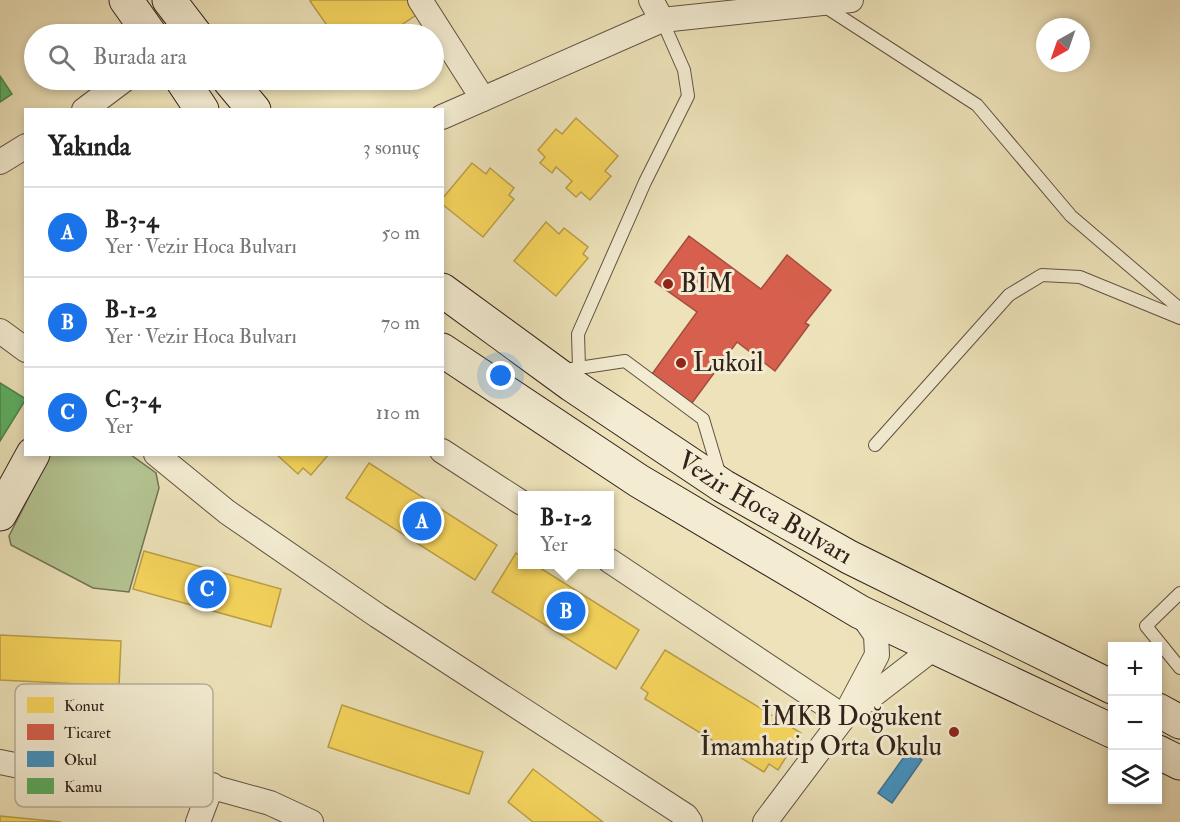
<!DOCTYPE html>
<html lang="tr">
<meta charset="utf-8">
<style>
body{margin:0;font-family:"IM FELL Double Pica",serif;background:#f6f6f6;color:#222}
.controls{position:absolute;right:18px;bottom:18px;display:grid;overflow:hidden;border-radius:0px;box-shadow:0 3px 9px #0003}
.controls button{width:54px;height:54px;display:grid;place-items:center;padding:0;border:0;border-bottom:2px solid #e0e0e0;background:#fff;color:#222;font:30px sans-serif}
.compass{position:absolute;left:1036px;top:18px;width:54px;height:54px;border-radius:50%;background:#fff;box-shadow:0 3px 9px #0003;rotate:220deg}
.you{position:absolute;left:501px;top:376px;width:21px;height:21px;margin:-15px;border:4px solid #fff;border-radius:50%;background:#1a73e8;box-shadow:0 0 0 9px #1a73e833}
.badge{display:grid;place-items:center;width:39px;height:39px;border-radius:50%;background:#1a73e8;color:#fff;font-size:20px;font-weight:700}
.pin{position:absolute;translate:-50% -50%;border:3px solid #fff;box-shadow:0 2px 6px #0006}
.popup{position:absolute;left:518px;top:491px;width:96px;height:78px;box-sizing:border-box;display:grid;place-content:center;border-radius:0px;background:#fff;filter:drop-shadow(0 2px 4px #0005);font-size:20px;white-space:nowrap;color:#767676}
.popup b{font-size:22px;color:#222}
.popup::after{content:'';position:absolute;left:50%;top:100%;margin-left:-12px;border:12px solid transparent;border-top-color:#fff}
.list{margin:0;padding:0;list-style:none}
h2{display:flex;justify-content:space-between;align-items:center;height:78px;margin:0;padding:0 24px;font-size:26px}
h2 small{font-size:20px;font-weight:400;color:#767676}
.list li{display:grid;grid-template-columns:39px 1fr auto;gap:18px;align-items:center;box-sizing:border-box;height:90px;padding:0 24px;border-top:2px solid #e0e0e0}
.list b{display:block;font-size:22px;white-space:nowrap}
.list p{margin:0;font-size:20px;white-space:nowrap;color:#767676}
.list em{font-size:20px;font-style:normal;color:#767676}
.icon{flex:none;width:33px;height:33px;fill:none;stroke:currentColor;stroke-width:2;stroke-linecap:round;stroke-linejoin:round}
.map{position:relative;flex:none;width:1180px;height:822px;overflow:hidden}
.search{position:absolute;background:#fff;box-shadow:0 3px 9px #0003;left:24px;top:24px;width:420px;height:66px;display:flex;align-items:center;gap:15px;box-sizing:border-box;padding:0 21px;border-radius:33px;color:#767676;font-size:22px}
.panel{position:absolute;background:#fff;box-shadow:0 3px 9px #0003;left:24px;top:108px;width:420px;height:348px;border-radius:0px}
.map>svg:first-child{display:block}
.green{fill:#b4c492;stroke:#727357;stroke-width:1.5}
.homes{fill:#f6d55c;stroke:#bb9f49;stroke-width:1.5}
.shops{fill:#d6604d;stroke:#a44d3e;stroke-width:1.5}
.schools{fill:#4393c3;stroke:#3e7191;stroke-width:1.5}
.public{fill:#5aae61;stroke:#4e844c;stroke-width:1.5}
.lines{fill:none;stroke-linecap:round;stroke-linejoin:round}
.lane-casing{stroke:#605243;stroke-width:14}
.street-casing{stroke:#605243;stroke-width:26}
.secondary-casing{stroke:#31221c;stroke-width:35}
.lane{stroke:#f3ecd2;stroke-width:12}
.street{stroke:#f3ecd2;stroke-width:24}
.secondary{stroke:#f3ecd2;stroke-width:33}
.poi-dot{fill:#8f2418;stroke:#f3ecd2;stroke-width:2}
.labels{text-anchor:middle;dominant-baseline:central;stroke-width:6;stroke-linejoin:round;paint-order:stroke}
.poi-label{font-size:26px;fill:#31221c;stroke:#f3ecd2;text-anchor:start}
.street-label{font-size:26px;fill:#31221c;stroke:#f3ecd2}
.key{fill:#f3ecd2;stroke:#b9af9b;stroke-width:1.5}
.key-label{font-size:16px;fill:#31221c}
</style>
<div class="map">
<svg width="1180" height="822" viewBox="0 0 1180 822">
<rect width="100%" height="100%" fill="#ede2b9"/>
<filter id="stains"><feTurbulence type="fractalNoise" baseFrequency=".00333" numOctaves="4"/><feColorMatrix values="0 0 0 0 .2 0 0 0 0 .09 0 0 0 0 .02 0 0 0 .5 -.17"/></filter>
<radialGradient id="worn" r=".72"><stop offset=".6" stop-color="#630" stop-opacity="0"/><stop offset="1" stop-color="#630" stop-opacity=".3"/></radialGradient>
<!-- green -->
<path class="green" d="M50,455H131L156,473L159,488L129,592L93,588L11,545L9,536Z"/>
<!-- homes -->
<g class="homes">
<path d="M312,0H415L422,11L388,34H333L310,1Z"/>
<path d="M576,118L618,156L605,171L611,176L590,200L581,192L576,197L566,188L572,181L556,167L552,173L540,163L545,157L538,150L556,129L562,134Z"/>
<path d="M472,163L486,174L490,168L514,188L509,195L514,199L483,237L442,204V199Z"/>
<path d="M546,222L559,234L564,228L588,247L583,254L588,258L556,296L514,261Z"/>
<path d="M276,454H329L311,475L303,468L298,474Z"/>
<path d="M369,463L497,545L475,580L346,498Z"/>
<path d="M144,551L281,589L271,627L133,589Z"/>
<path d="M516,553L522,557V564H534L639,630L616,669L492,592Z"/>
<path d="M0,635L121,641L119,686L0,680Z"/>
<path d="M665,650L801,733L778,770L769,764L764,772L645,699L648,693L641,688Z"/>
<path d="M342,705L483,752L469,794L328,747Z"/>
<path d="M533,769L603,822H533L508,802Z"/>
<path d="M0,816L61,822H0Z"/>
</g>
<!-- shops -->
<path class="shops" d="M689,236L761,289L787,255L831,290L805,323L809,325L775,371L737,342L692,403L652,374L697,312L655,282Z"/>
<!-- schools -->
<path class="schools" d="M909,750L922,760L892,803L878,793Z"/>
<!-- public -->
<g class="public">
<path d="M0,76L12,94L0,102Z"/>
<path d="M0,383L26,399L0,441Z"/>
</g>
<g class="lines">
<!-- lane casing -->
<g class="lane-casing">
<g id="lane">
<path d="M824,6L977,105L1071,216L1180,309"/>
<path d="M579,368L578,334L645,182L688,96L684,70L662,20"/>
<path d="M572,369L625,361L703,419L720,476"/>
<path d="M875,445L1009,295L1042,275L1080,277L1180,318"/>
<path d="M1180,593L1146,626L1180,668"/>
</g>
</g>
<!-- street casing -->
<g class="street-casing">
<g id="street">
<path d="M420,0L483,99"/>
<path d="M651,0L662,20"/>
<path d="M84,110L124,80"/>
<path d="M442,117L662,20L851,0"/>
<path d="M0,162L26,146"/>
<path d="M0,331L26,350"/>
<path d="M442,451L522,503"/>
<path d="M156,454L227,512L378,616L686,816L690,822"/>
<path d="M610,561L844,717"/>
<path d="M851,712L935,647"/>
<path d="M0,762L117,786L161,780H187L270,803L311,822"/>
<path d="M198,822L212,785"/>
<path d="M765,822L844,717L877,655L876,635L860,612"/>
</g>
</g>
<!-- secondary casing -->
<g class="secondary-casing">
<g id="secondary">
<path d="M126,0L150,34"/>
<path d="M169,0L195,34"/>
<path d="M182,80L202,110"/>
<path d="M229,80L254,110"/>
<path id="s1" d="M442,290L572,385L723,486L849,557L1112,687"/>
<path d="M442,350L639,481L860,612L1112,731"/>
<path d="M0,514L33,454"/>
<path d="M1158,710L1180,722"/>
<path d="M1158,752L1180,763"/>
</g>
</g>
<!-- lane -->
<use href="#lane" class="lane"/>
<!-- street -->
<use href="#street" class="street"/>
<!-- secondary -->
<use href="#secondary" class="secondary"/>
</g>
<!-- markers -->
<g class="poi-dot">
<circle cx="668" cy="284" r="6"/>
<circle cx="681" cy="363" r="6"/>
<circle cx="954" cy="732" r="6"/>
</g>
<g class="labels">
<!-- poi labels -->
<g class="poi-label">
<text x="680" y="284">BİM</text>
<text x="693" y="363">Lukoil</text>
<text x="942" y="717" text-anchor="end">İMKB Doğukent<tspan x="942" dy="30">İmamhatip Orta Okulu</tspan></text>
</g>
<!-- street labels -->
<g class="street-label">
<text stroke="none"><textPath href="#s1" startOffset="390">Vezir Hoca Bulvarı</textPath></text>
</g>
</g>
<!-- legend -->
<rect x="15" y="684" width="198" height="123" rx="9" class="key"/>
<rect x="27" y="697" width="27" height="16" fill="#f6d55c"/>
<rect x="27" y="724" width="27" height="16" fill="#d6604d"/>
<rect x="27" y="751" width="27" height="16" fill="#4393c3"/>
<rect x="27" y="778" width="27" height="16" fill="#5aae61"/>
<g class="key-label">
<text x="64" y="711">Konut</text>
<text x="64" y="738">Ticaret</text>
<text x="64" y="765">Okul</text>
<text x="64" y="792">Kamu</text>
</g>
<rect width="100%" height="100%" filter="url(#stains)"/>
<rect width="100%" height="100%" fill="url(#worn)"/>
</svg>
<div class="controls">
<button>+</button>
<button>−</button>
<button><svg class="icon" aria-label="layers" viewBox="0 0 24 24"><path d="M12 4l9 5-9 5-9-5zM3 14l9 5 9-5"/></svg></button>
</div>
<svg class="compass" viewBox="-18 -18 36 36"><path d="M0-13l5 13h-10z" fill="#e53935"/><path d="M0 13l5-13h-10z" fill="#767676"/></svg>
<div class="you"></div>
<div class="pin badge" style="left:422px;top:521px">A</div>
<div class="pin badge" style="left:566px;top:611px">B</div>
<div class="popup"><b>B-1-2</b>Yer</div>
<div class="pin badge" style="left:207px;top:589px">C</div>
<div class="search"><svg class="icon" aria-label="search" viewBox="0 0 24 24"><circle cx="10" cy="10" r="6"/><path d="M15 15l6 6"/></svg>Burada ara</div>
<section class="panel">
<h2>Yakında<small>3 sonuç</small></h2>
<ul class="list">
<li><span class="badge">A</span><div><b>B-3-4</b><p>Yer · Vezir Hoca Bulvarı</p></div><em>50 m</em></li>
<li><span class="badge">B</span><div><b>B-1-2</b><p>Yer · Vezir Hoca Bulvarı</p></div><em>70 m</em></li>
<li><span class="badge">C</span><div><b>C-3-4</b><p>Yer</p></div><em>110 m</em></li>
</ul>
</section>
</div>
